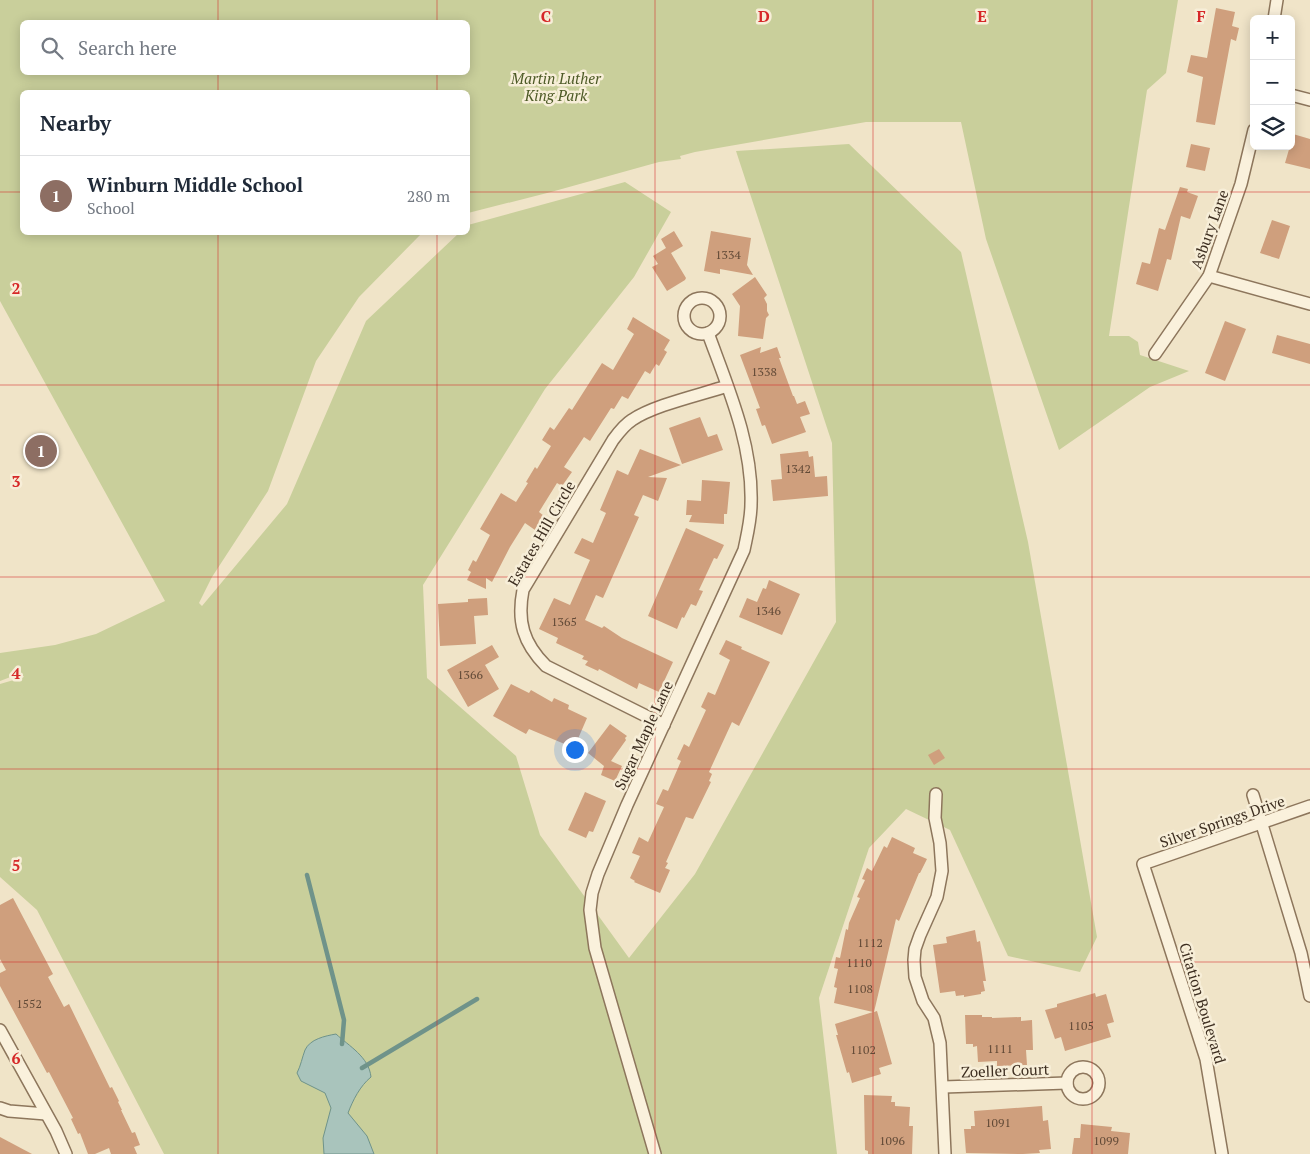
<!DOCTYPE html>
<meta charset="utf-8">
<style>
body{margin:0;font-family:"PT Serif",serif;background:#f6f6f7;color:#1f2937}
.controls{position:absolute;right:15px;top:15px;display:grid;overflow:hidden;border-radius:8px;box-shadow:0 2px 12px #0003}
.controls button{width:45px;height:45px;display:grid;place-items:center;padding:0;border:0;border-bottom:1px solid #e0e1e3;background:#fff;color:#1f2937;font:25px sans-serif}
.you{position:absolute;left:574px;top:749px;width:18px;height:18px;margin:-12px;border:4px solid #fff;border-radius:50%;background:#1a73e8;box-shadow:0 0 0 8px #1a73e833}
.badge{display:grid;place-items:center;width:32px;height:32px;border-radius:50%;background:#0b8043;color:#fff;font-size:16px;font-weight:700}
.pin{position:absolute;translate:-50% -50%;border:2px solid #fff;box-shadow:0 1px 5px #0006}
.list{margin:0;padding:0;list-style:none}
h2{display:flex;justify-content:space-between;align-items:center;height:65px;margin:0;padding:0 20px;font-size:21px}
h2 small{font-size:16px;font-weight:400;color:#747a83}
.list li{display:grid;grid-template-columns:32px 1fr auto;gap:15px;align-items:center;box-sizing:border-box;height:80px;padding:0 20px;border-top:1px solid #e0e1e3}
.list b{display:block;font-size:19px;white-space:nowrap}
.list p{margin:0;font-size:16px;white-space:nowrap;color:#747a83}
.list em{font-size:16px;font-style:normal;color:#747a83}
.icon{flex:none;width:28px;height:28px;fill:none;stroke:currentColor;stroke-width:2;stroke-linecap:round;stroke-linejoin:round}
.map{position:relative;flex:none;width:1310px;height:1154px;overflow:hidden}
.search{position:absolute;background:#fff;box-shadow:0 2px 12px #0003;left:20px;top:20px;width:450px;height:55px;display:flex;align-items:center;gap:12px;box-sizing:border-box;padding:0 18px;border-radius:8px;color:#747a83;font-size:19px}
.panel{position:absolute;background:#fff;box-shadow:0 2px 12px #0003;left:20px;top:90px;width:450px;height:145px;border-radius:8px}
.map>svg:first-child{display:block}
.green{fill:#c9cf9b;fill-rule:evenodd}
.water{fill:#a9c4bc;stroke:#6f938a}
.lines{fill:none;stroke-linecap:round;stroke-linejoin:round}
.stream{stroke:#6f938a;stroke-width:4.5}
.building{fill:#cf9f7d}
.street-casing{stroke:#8d765c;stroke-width:14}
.street{stroke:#faf1dc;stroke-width:11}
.grid{fill:none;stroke:#d62828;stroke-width:1;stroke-opacity:0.55}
.labels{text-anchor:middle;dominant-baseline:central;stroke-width:5;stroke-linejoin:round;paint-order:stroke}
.number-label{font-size:12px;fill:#624a37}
.park-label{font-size:15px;font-style:italic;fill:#4d5a26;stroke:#f7eed8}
.street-label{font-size:15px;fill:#3d2e20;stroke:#f7eed8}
.grid-label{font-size:16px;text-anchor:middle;font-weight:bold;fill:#d62828;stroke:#f7eed8;stroke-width:5;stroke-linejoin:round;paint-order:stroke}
</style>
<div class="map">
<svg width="1310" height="1154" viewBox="0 0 1310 1154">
<rect width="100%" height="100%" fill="#f0e4c8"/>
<!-- green -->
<path class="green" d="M0,0H1178L1166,73L1147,90L1109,336H1129L1138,342L1140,355L1189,371L1150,387L1059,450L986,239L961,122H866L695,152L680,156L681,159L659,162L551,192L468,213V92H22V232L422,233L359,297L316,361L268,491L212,577L199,603L202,606L287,504L366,321L459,233L468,232V225L625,182L671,212L634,277L545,389L423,585L427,678L516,756L540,835L629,958L695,874L836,622L832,443L736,151L849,144L961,252L1028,542L1097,937L1080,972L1008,956L950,830L906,809L869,848L819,998L837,1154H164L37,910L0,877V684L24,677L21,673L0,681V653L55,645L96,634L165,601L0,301ZM22,22H468V72H22Z"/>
<!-- water -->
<path class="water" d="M336,1034C349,1046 369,1057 371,1077C360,1086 353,1100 348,1113L367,1136L374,1154H324L323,1138L331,1108L325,1093L301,1081L297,1073C301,1065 302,1058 305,1050C310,1039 325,1036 336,1034Z"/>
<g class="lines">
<!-- stream -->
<g class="stream">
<path d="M307,875L344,1020L342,1044"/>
<path d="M362,1068L477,999"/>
</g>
</g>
<!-- building -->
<g class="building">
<path d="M1216,8L1235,12L1232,26L1239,28L1236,41L1231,39L1215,125L1196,122L1203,77L1187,72L1191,55L1207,58Z"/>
<path d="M1293,134L1310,139V169L1285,163L1290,146H1291Z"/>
<path d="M1191,144L1210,148L1205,171L1186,167Z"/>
<path d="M1180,187L1188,189L1187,192L1198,196L1190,219L1181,216L1171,260L1167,259L1158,291L1136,284L1142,262L1150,264L1159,228L1165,230Z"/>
<path d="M1272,220L1290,226L1279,259L1260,253Z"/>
<path d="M674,231L683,246L671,253L686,278L685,280L667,291L652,267L658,264L653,256L666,248L661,239Z"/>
<path d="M711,231L751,238L747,265L753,275L720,269V274L704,271Z"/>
<path d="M755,277L767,295L764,298L767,304V311L769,315L766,318L763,339L738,336L740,306L732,294Z"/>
<path d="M633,317L670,340L664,350L667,352L659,366L656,364L650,374L645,371L628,399L622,396L614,409L611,408L590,441L584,437L564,467L572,472L562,486L557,483L539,512L544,516L535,530L525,523L510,547L492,582L486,578V589L467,580L471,572L468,570L473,560L476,562L490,535L480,529L501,493L516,502L528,483L526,482L535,467L537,469L551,446L542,440L550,427L554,430L569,408L572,410L602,363L613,370L634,334L627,329Z"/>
<path d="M1225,321L1246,329L1225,381L1205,373Z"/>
<path d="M1277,335L1310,344V364L1272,353Z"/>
<path d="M761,347L760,353L777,347L781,358H779L793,396H794L797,404L805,401L810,414L800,417L806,432L772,444L765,425L762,426L756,409L760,408L740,355Z"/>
<path d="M700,417L708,437L717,434L723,450L682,464L669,428Z"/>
<path d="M640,449L681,465L648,477L667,478L658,501L643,495L634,515L639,517L603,598L596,595L585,620L602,628L604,626L622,638L673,662L659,692L639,683L637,689L599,669L598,671L585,665L588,661L582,659L584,656L556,643L558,638L539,629L554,598L570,605L590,560L574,553L582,538L593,543L606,513L600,510L617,470L628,475Z"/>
<path d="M808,451L809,457L813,456L815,477L827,476L828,496L773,501L771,480L782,479L780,454Z"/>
<path d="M702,480L730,482L727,514H724V524L689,522L692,515H686L687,500L701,501Z"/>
<path d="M686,528L724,545L717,559L714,558L699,590L703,591L696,606L691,604L684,618L682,617L677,629L648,616Z"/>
<path d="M769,580L800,594L782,635L739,617L747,598L757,602L763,588L766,589Z"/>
<path d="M487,598L488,615L474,616L476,644L440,646L438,604L468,602V599Z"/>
<path d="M726,640L742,647L741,649L770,662L739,726L732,722L709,772L712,774L709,781L711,782L693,819L686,817L666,862L668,863L665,868L670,870L660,893L634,882L635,881L630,878L640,856L632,853L639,837L648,842L664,807L656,804L663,789L668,791L681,761L677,759L684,744L689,747L706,710L701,707L708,692L715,695L730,660L719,654Z"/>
<path d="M492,645L499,657L485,665L499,689L468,707L447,670Z"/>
<path d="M511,684L529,693L531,690L552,702L554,698L569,705L568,709L587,718L574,748L529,729L526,734L493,716Z"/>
<path d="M610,724L627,736L625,738L626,740L611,761L622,766L615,781L601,775L604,766L588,753Z"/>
<path d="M939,749L945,758L934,765L928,755Z"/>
<path d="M585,792L606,801L593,832L589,831L586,838L568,830Z"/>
<path d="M892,837L915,848L913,853L927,859L920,873H919L899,921L896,919L874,1012L877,1011L892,1064L879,1068L881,1074L852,1083L849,1072L847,1073L836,1035H838L835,1024L873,1012L834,1003L837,988L834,987L838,969L834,968L836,957L840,958L846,929L848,930L849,923L860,898L857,897L865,880L862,879L867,868L872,871L884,846L887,848Z"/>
<path d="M13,898L53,974L48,977L64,1007L69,1004L110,1088L112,1087L119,1101L118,1102L122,1110H121L132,1133L135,1132L140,1145L134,1147L137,1154H111L109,1148L95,1154H88L80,1133L78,1134L71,1119L73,1118L49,1072L47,1073L0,986V973L6,970L0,959V905Z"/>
<path d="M975,930L977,942L980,941L986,981H983L985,991L981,992V994L964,997V995L956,996L955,991L940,993L933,945L947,943L946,937Z"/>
<path d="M1095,993L1096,997L1106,994L1114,1022L1107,1024L1111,1037L1065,1051L1061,1037L1055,1039L1045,1010L1057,1007V1004Z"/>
<path d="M965,1015H982V1017H992V1018L1021,1017V1021L1032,1020L1033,1050H1026L1027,1065L997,1066V1061L978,1062L977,1046L973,1047V1044H966Z"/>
<path d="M864,1095L892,1096L891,1102H895V1106L910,1107L909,1126H913L912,1154H868V1151L865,1150Z"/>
<path d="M1042,1106L1043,1121L1048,1120L1051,1149L1039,1150L1040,1153L1023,1154L966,1153L964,1129H971V1126H975L974,1111Z"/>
<path d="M1081,1124L1112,1127L1111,1131L1130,1133L1128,1154H1072L1074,1138H1080Z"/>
<path d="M0,1137L32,1154H0Z"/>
</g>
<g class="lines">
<!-- street casing -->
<g class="street-casing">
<g id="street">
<path d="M1274,19L1277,0"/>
<path d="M1291,95L1310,100"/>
<path d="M1209,276L1310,304"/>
<circle cx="702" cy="316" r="18"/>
<path d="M1155,354L1209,276L1241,184L1254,130"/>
<path d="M664,725L546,666C523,643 517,621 523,590L613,440C619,432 624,425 632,420C654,405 700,395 727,386"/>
<path d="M936,794L935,818L940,843L942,871L937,897L920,935L915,949L914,960L915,977L923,1001L934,1018L940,1043L945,1154"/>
<path d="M1253,795L1301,953L1310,996"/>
<path d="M0,1030L56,1131L66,1154"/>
<circle cx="1083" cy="1083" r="16"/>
<path d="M943,1087L1067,1083"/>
<path d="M0,1108L9,1111L46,1114"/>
<path d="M655,1154L595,948L590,910L592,893L598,874L627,805L744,550C747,535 751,520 751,504C753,444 728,388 708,333"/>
<path d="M1222,1154L1206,1059L1143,864L1310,806"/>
</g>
</g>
<!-- street -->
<use href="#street" class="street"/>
</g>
<!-- grid -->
<path class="grid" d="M218,0V22M437,0V22M655,0V1154M873,0V1154M1092,0V1154M218,72V92M437,72V92M0,192H22M468,192H1310M218,232V1154M437,232V1154M0,385H1310M0,577H1310M0,769H1310M0,962H1310"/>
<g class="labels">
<!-- number labels -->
<g class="number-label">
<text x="728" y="254">1334</text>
<text x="764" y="371">1338</text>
<text x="798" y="468">1342</text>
<text x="768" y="610">1346</text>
<text x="564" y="621">1365</text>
<text x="470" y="674">1366</text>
<text x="870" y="942">1112</text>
<text x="859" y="962">1110</text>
<text x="860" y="988">1108</text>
<text x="29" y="1003">1552</text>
<text x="1081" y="1025">1105</text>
<text x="1000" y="1048">1111</text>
<text x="863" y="1049">1102</text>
<text x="998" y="1122">1091</text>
<text x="892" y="1140">1096</text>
<text x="1106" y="1140">1099</text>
</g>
<!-- park labels -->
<g class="park-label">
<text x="556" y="78">Martin Luther<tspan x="556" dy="17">King Park</tspan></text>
</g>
<!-- street labels -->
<g class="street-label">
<text transform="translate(1209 229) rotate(-70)">Asbury Lane</text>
<text transform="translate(541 533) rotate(-60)">Estates Hill Circle</text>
<text transform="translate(643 735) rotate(-65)">Sugar Maple Lane</text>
<text transform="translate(1222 821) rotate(-19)">Silver Springs Drive</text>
<text transform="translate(1203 1003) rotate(73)">Citation Boulevard</text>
<text transform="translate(1005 1070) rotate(-2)">Zoeller Court</text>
</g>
</g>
<g class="grid-label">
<text x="546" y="22">C</text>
<text x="764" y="22">D</text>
<text x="982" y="22">E</text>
<text x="1201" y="22">F</text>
<text x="16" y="294">2</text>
<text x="16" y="487">3</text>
<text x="16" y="679">4</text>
<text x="16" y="871">5</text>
<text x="16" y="1064">6</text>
</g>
</svg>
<div class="controls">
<button>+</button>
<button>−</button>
<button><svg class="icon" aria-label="layers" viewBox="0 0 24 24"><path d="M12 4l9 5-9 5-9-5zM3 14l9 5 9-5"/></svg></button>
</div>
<div class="you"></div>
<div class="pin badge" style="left:41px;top:451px;background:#8d6e63">1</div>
<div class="search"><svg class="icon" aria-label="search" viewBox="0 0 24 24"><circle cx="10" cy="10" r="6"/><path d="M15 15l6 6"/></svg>Search here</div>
<section class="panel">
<h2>Nearby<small></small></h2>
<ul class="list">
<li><span class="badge" style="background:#8d6e63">1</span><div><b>Winburn Middle School</b><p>School</p></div><em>280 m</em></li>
</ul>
</section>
</div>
